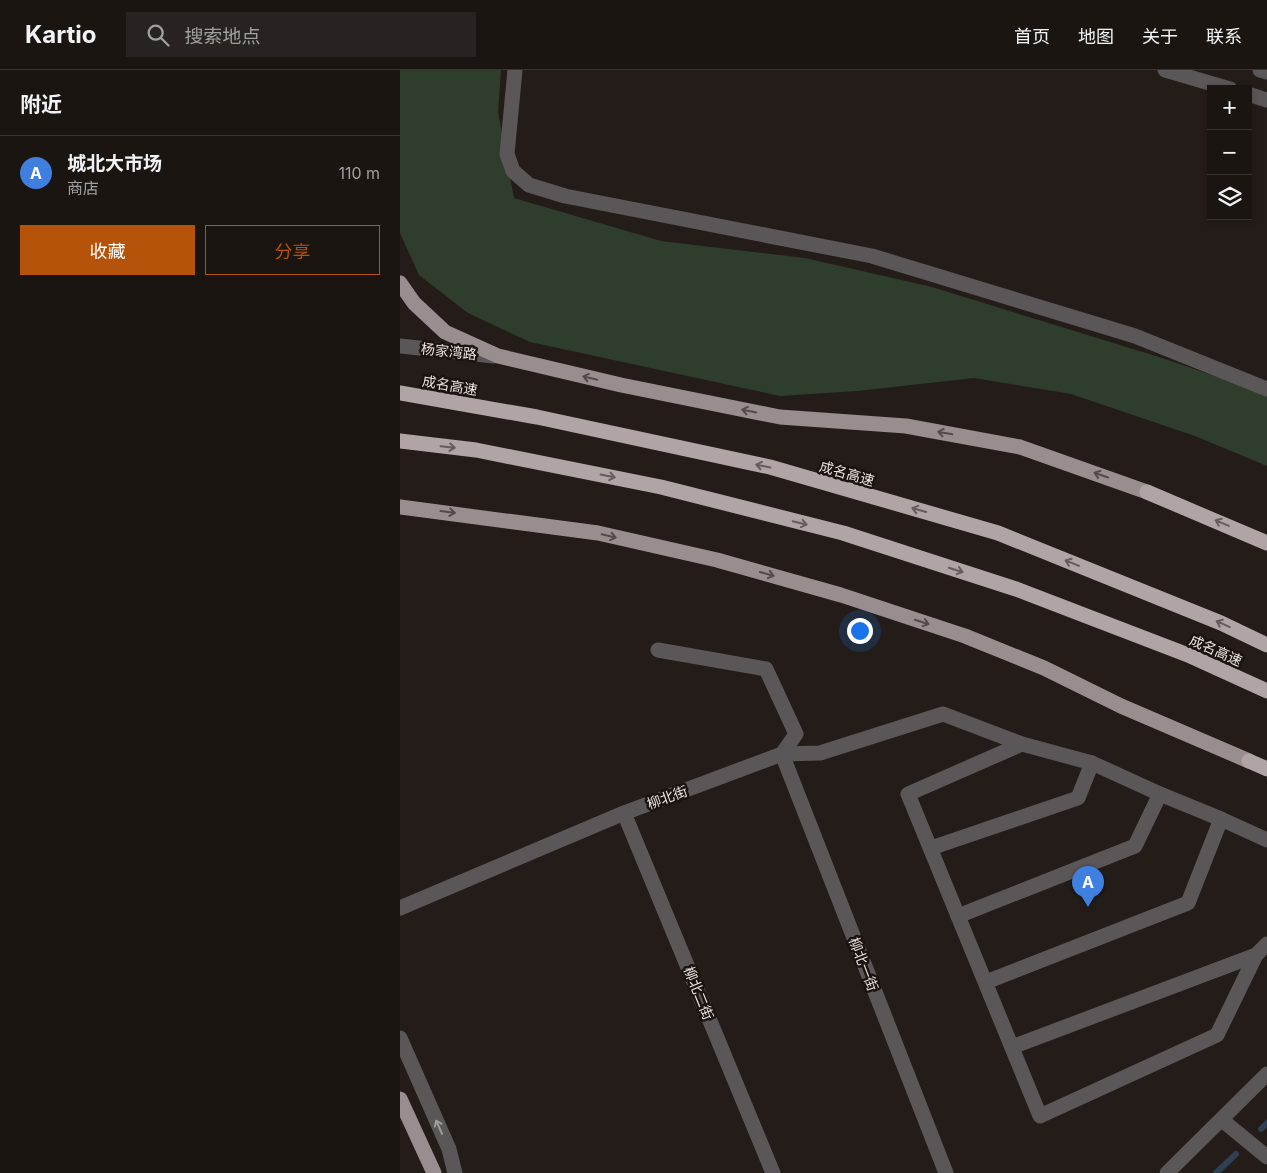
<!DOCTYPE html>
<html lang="zh">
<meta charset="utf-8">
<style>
body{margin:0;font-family:Inter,"Noto Sans SC",sans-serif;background:#282220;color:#f1f3f6}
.controls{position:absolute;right:15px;top:15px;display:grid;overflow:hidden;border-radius:0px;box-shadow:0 2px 8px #0003}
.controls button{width:45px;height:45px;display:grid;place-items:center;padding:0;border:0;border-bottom:1px solid #393432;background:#1b1512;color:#f1f3f6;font:25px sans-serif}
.you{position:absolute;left:459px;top:560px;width:18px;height:18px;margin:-12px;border:4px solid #fff;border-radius:50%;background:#1a73e8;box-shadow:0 0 0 8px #1a73e833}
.badge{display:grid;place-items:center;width:32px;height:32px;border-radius:50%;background:#b45309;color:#fff;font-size:16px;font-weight:700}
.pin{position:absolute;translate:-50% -41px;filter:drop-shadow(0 1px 2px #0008)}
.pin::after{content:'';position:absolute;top:26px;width:18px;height:15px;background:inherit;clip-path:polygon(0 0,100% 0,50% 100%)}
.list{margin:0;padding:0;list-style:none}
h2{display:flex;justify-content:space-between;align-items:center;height:65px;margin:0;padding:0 20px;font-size:21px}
h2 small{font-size:16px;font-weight:400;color:#a09f9f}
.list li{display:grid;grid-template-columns:32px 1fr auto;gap:15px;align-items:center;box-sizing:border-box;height:75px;padding:0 20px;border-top:1px solid #393432}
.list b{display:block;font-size:19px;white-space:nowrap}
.list p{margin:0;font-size:16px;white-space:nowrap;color:#a09f9f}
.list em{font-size:16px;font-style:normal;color:#a09f9f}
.actions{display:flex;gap:10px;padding:15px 20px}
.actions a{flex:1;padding:11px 0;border:1px solid #b45309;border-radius:0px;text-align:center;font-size:18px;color:#b45309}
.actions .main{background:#b45309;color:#fff}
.icon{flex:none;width:28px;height:28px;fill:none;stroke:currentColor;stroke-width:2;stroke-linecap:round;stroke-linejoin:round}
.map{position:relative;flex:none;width:867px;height:1103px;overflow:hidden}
header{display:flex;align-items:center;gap:30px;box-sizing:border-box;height:70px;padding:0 25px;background:#1b1512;border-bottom:1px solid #393432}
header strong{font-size:24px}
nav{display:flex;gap:28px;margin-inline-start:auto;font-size:18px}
.search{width:350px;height:45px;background:#282220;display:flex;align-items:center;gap:12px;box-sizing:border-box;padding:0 18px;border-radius:0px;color:#a09f9f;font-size:19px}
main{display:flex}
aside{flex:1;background:#1b1512}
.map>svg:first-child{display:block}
.green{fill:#2f3d2d}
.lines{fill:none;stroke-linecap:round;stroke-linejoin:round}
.stream{stroke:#2f4055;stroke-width:6}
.minor{stroke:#5b5657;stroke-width:15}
.major{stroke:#988e90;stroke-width:15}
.highway{stroke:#b0a4a6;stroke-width:15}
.oneway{stroke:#534a49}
.oneway2{stroke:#665c5a}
.oneway3{stroke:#a29d9c}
.labels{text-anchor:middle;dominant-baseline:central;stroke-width:5;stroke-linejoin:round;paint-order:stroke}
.street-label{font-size:14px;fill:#eae4e1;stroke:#1b130f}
</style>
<header>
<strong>Kartio</strong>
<div class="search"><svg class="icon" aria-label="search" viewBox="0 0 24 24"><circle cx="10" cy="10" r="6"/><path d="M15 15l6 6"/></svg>搜索地点</div>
<nav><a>首页</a><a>地图</a><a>关于</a><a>联系</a></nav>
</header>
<main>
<aside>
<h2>附近<small></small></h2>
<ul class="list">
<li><span class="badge" style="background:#3f7fe0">A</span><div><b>城北大市场</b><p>商店</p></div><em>110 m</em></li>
</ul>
<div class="actions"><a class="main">收藏</a><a>分享</a></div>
</aside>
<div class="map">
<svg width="867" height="1103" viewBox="0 0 867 1103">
<rect width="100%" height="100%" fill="#241c18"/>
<!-- green -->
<path class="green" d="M0,0H101L98,42L114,128L261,171L405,188L532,217L759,287L867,324V396L795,366L671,324L574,308L457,321L380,326L130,272L68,243L19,205L0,163Z"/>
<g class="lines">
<!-- stream -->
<g class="stream">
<path d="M861,1059L867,1053"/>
<path d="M816,1103L836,1084"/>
</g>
<!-- minor -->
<g class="minor">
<path d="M115,0L107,84L113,101L129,115L165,126L472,186L735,266L867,319"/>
<path d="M765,0L830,19"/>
<path d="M860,0L867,2"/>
<path d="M848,24L867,30"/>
<path d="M0,276L94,286"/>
<path d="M258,580L366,599L396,664L382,684L546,1103"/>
<path d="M622,674L508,724L640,1046L817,965L856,885L867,874"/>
<path d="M224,743L373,1103"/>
<path d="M531,778L678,728L692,693"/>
<path d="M0,838L224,743L382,684L420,683L543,644L622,674L692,693L760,724L821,749L867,770"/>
<path d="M558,846L735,776L760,724"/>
<path d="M586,912L788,833L821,749"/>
<path d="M0,968L49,1079L55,1103"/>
<path d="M612,977L856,885"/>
<path d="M822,1050L867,1087"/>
<path d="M767,1103L867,1004"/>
</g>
<!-- major -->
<g class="major">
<path d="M0,213L14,233L45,262L98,286L221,315L380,347L506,356L620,377L747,422"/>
<path d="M0,437L198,463L317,490L441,525L565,566L644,598L721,636L849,691"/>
<path d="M0,1029L34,1103"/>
</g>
<!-- highway -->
<g class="highway">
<path d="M0,323L137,347L370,397L598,463L821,553L867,575"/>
<path d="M0,371L76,380L261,417L443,463L616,519L788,585L867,621"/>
<path d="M747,422L867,473"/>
<path d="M849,691L867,699"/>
</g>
</g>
<!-- one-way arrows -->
<defs><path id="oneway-shaft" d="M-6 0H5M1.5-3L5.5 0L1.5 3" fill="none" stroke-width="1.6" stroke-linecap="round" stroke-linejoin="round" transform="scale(1.25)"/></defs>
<g class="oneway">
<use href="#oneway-shaft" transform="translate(190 308) rotate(-167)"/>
<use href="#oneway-shaft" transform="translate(349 341) rotate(-169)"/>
<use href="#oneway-shaft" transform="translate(545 363) rotate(-170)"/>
<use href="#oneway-shaft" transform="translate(701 405) rotate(-161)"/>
<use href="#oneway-shaft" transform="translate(48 442) rotate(7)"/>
<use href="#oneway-shaft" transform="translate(209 466) rotate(13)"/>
<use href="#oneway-shaft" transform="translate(367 504) rotate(16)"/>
<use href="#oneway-shaft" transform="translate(522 552) rotate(18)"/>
</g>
<g class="oneway2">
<use href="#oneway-shaft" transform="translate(48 377) rotate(6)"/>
<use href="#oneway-shaft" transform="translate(363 396) rotate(-168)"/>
<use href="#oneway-shaft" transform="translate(208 406) rotate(11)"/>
<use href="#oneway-shaft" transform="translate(519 440) rotate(-164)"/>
<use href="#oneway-shaft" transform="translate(400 453) rotate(14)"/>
<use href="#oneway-shaft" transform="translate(822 453) rotate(-157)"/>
<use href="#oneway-shaft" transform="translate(672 493) rotate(-158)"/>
<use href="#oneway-shaft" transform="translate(556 500) rotate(18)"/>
<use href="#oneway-shaft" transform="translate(823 554) rotate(-156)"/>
</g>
<use class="oneway3" href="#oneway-shaft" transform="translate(39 1057) rotate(-114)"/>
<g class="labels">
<!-- street labels -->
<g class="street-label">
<text transform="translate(49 281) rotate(6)">杨家湾路</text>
<text transform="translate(50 315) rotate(10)">成名高速</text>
<text transform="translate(447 403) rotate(16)">成名高速</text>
<text transform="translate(816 580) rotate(24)">成名高速</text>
<text transform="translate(267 727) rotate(-20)">柳北街</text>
<text transform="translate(464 894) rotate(69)">柳北一街</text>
<text transform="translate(299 923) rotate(68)">柳北二街</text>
</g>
</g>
</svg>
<div class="controls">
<button>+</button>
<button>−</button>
<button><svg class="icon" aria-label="layers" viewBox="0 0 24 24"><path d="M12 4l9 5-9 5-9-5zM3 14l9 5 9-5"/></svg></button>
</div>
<div class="you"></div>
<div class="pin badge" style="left:688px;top:837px;background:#3f7fe0">A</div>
</div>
</main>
